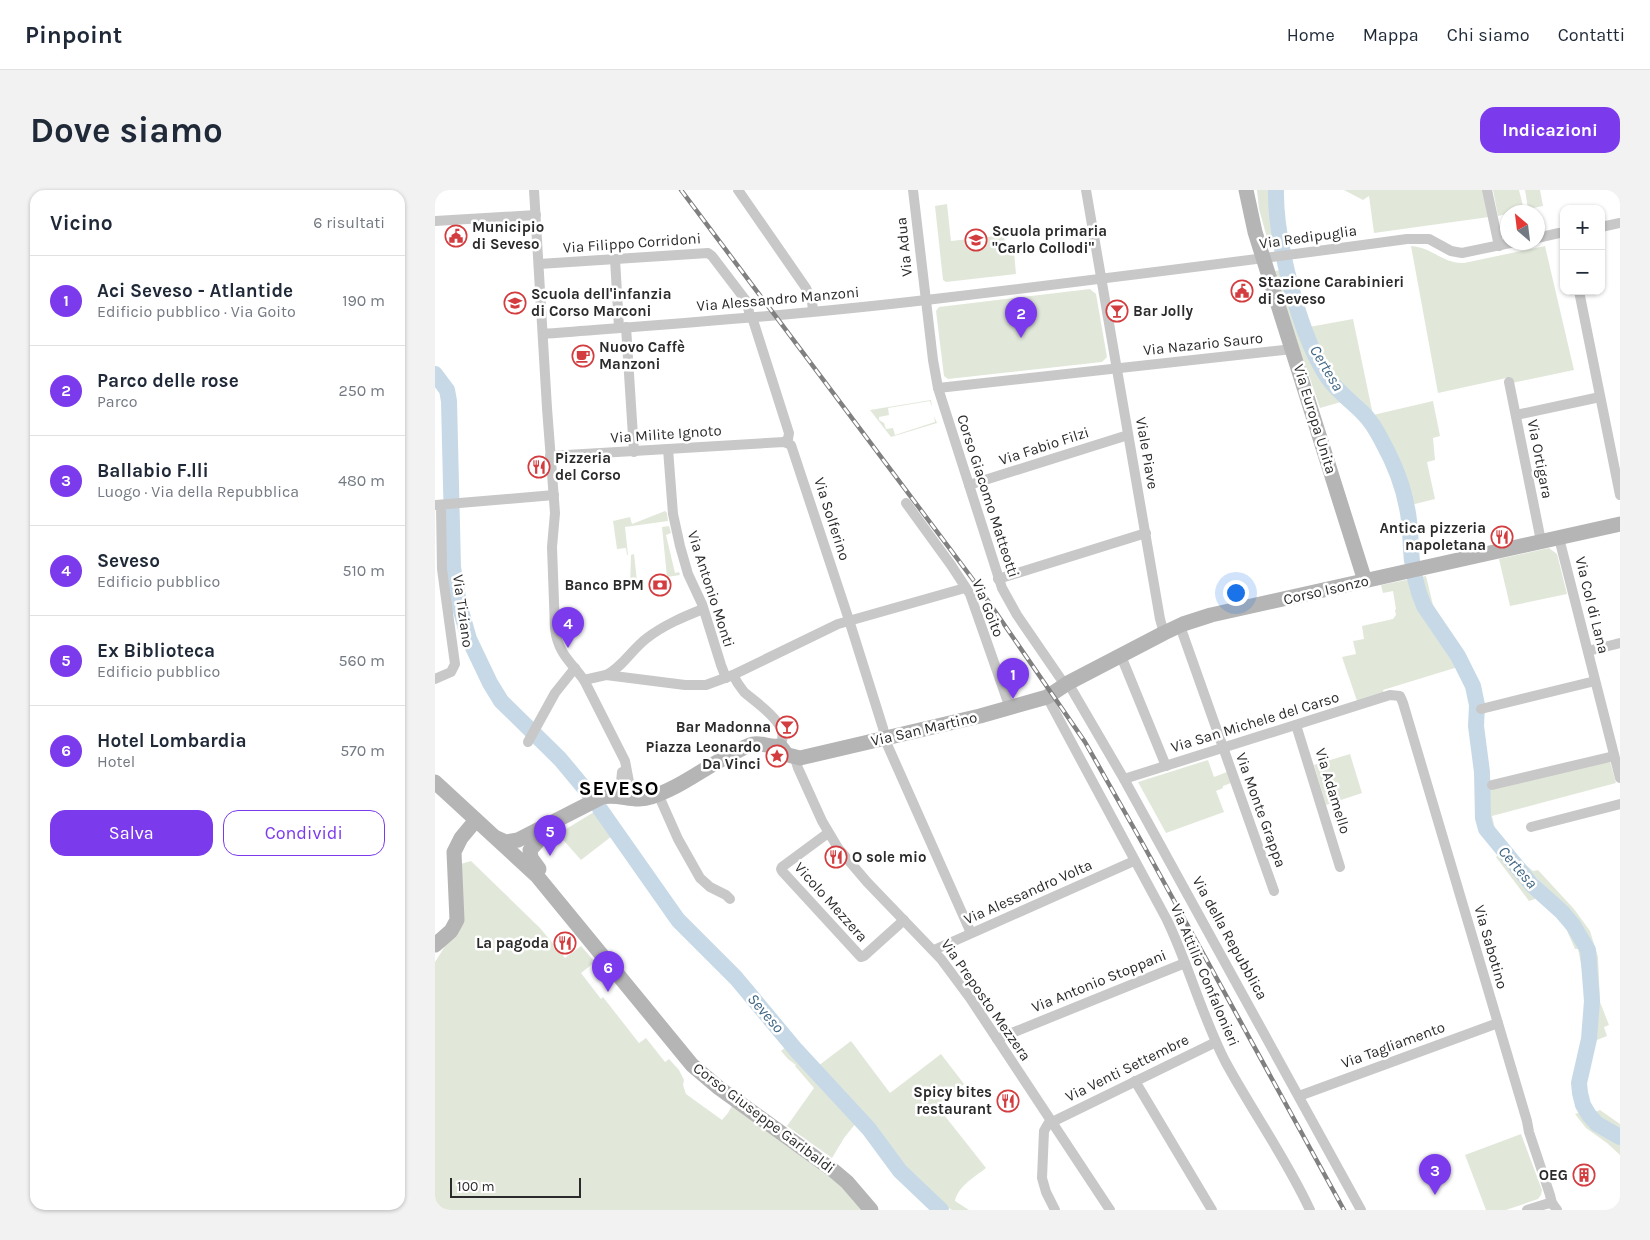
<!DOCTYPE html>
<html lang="it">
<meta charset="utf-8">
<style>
body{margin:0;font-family:Karla,sans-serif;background:#f2f2f3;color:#1f2937}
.controls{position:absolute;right:15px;top:15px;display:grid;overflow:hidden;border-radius:10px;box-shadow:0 1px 4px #0004}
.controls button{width:45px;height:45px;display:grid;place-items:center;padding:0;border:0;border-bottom:1px solid #e0e1e3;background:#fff;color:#1f2937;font:25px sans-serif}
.compass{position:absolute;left:1065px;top:15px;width:45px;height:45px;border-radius:50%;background:#fff;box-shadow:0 1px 4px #0004;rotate:332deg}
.scale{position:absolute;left:15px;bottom:12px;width:131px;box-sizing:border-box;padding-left:5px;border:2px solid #2b2b2b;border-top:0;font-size:14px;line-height:18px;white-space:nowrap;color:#2b2b2b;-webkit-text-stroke:4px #fff;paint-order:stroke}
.you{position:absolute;left:800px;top:402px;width:18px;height:18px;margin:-12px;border:4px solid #fff;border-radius:50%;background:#1a73e8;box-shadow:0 0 0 8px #1a73e833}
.badge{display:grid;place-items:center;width:32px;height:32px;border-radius:50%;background:#7c3aed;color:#fff;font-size:16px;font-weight:700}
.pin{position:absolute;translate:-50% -41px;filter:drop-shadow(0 1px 2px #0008)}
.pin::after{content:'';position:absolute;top:26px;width:18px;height:15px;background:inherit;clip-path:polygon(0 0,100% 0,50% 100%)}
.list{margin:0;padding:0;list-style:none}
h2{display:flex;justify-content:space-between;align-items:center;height:65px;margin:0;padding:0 20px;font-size:21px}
h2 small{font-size:16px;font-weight:400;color:#747a83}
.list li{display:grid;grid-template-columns:32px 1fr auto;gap:15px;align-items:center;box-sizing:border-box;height:90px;padding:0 20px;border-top:1px solid #e0e1e3}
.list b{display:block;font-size:19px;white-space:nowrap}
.list p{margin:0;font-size:16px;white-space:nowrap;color:#747a83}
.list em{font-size:16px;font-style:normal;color:#747a83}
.actions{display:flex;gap:10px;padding:15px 20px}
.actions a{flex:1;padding:11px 0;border:1px solid #7c3aed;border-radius:15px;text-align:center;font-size:18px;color:#7c3aed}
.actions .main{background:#7c3aed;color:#fff}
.map{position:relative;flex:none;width:1185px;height:1020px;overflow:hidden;border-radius:15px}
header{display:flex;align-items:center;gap:30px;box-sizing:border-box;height:70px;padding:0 25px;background:#fff;border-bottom:1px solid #e0e1e3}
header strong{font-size:24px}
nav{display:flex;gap:28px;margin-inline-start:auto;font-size:18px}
.intro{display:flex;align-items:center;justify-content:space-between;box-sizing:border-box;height:120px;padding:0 30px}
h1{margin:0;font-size:35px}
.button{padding:12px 22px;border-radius:15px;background:#7c3aed;color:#fff;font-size:18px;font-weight:700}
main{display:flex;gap:30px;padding:0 30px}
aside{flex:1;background:#fff;border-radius:15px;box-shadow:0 1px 4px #0004}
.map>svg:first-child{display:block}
.green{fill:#e1e8da}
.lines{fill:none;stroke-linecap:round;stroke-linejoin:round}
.river{stroke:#c7d9e7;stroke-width:16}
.street{stroke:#c8c8c8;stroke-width:10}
.secondary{stroke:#b5b5b5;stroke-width:15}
.rail-casing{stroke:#808080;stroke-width:4.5}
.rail{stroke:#fff;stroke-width:2.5;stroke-dasharray:8;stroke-linecap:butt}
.labels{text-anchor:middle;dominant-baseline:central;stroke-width:5;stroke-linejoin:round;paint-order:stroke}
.poi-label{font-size:15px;font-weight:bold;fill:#2b2b2b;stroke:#fff;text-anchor:start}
.street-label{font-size:15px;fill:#2b2b2b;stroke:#fff}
.water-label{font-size:16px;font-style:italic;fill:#426785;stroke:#fff}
.district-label{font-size:20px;font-weight:bold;letter-spacing:1px;fill:#000;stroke:#fff}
</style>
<header>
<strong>Pinpoint</strong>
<nav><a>Home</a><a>Mappa</a><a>Chi siamo</a><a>Contatti</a></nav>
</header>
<div class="intro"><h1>Dove siamo</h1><a class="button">Indicazioni</a></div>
<main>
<aside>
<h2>Vicino<small>6 risultati</small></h2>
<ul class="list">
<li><span class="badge">1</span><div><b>Aci Seveso - Atlantide</b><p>Edificio pubblico · Via Goito</p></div><em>190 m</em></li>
<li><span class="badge">2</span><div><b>Parco delle rose</b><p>Parco</p></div><em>250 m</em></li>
<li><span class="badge">3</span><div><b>Ballabio F.lli</b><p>Luogo · Via della Repubblica</p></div><em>480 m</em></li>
<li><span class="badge">4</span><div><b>Seveso</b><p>Edificio pubblico</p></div><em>510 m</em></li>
<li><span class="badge">5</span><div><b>Ex Biblioteca</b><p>Edificio pubblico</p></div><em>560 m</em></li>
<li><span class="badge">6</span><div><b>Hotel Lombardia</b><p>Hotel</p></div><em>570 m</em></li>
</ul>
<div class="actions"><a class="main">Salva</a><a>Condividi</a></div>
</aside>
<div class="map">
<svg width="1185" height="1020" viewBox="0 0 1185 1020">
<rect width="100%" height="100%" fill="#fff"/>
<!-- green -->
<g class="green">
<path d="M822,0H836L837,26L844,56L838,57L834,55L824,19Z"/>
<path d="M909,0H1048L1054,27L939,43L934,6L928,10Z"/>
<path d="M1058,0H1084L1089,20L1063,26Z"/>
<path d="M1090,0H1105L1108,16L1093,19Z"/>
<path d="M512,14L516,51L569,45L571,62H579L581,84L511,92L508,90L500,16Z"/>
<path d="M976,56C997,57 1008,74 1029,73L1110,56L1139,180L1077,193L1076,187L1003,203Z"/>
<path d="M847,80L869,149L880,173L906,212L885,218L871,177H869L839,81Z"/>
<path d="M655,99L661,104L672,167L667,172L513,189L509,186L501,121L504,117Z"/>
<path d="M918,129L938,225L998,211L1005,246L998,248L1000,270L992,272L1000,309L976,315C965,287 958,254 938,230C932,222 923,216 916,209C896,189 880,165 874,137Z"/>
<path d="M496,210L497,217L495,211L453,218L454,225L444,227V230L449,233L451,239L458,238L460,245L500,232L499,226L502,233L456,247L435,220Z"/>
<path d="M230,321L232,323L233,331L190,337L193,365H192L191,358L182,359L178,331L195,327L197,334Z"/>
<path d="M234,336L236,343L231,345L240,383L244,382L245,385L232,387L227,337Z"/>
<path d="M1114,358L1122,364L1132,404L1075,416L1064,369Z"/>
<path d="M199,364L202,391L200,392L201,398L195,399L196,365Z"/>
<path d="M991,386L998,415L1016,448C1002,428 991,411 986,387Z"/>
<path d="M976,389C982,417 999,439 1015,462C1022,471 1029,480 1033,491C1036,499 1039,508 1038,517C1038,526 1036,534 1037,543C1039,558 1043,573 1045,588C1046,604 1042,622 1047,637C1051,651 1091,698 1103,708L1094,711L1061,667L1065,664L1054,653L1046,640L1043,631L1042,576L1035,538V515L1032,501L1023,477L948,500L949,503L922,511L907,467L921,464L918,451L929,449L927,436L958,429L961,425L960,420L961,419L958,401L948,403L946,395Z"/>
<path d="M915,564L927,603L891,615L879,575Z"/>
<path d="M773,570L779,587L792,582L796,593L788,596V598L781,601L789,622L731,643L703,592Z"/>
<path d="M1175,571L1181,593L1057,626L1062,647C1049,632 1051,612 1051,593Z"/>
<path d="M159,622L177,646L146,670L123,644Z"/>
<path d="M1078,664L1098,681L1103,680L1139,719L1155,741L1163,767L1165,812L1174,835L1169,837L1172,846L1157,852L1161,818L1158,765L1154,753L1146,738L1136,723Z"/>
<path d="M36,671L105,738L130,768L146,756L160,772L146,783L166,809L168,807L204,853L211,848L230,872L234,869L244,880L249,890L248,895L251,904L287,930L293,923L298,914L408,996L431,1020H0V772L12,753L22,675Z"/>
<path d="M1133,735L1148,759L1150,794L1143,759H1140L1130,736Z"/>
<path d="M416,851L455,903L506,864L529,894L502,916L551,978C540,987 523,996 520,1011L534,1020H517L507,1014L485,994L471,981L436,934L383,876Z"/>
<path d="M351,857L421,933L409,948L397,968L352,936L379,898L360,876L361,875L353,869L346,861Z"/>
<path d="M1156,917L1160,922L1165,920L1185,934V941C1172,938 1163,928 1156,917Z"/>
<path d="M1146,922C1156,937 1170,942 1185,950V965L1172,953L1151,938L1140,924Z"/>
<path d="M1086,944L1107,1000L1106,1005L1103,1009L1071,1020H1051L1030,965Z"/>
</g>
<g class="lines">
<!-- river -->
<g class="river">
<path d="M841,0C840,50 865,147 893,188C903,202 916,211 928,223C936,231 942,241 947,251C958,271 968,295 972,318C976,335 975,353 977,371"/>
<path d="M0,184L12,200L14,211L18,377L24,414L34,449L55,493L66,511L125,569L155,605"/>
<path d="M980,388L984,403L989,416L1023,466L1038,496L1042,515L1041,536L1047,582L1048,628L1051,639L1097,695L1127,722L1138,735L1153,760L1157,811L1154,849L1144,893L1145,903L1148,915L1154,925L1162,934L1185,947"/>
<path d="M165,619L243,730L301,788L361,860L434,939L465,981L506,1020"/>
</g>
<!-- street -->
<g class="street">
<path d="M99,0L112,218L120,323L117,357L120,439C123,463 135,471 149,490"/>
<path d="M303,0L371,98L377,111L378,121"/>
<path d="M478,0L498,170L503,198L567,398L582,425L630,495"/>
<path d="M651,0L725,429L729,443"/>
<path d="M1052,0L1064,56"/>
<path d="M0,31L101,25"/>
<path d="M1166,37L1185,33"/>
<path d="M1102,48L1124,43"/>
<path d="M180,69L184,138"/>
<path d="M104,74L273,63L277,66L312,112L315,127"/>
<path d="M1144,101L1185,305"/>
<path d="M317,127L354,243L353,249L349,252"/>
<path d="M191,137L199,262"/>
<path d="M108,144C236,134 364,125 491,110C651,91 811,71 972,49H994L1016,61L1027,63L1080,52"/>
<path d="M1074,192L1106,351"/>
<path d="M503,198L858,159"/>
<path d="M1081,225L1165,207"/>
<path d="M233,259L238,324L245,356L253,384L267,414L286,475L291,488"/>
<path d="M115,266L349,252L356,255L414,430L448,538L451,552L536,743"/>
<path d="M534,295L693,245"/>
<path d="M471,313L516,375L535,404L575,518"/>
<path d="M1,315L119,305"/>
<path d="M1124,348L1185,588"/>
<path d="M563,389L711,343"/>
<path d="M745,436L839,701"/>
<path d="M1153,461L1185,453"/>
<path d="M686,466L731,576"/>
<path d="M171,485C187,478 197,459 212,448C229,435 248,427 268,419"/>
<path d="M298,485C301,491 305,497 309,502C320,512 363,539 342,557"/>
<path d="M0,489L16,482L20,474L7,379L6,315"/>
<path d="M633,493L689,589L926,1020"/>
<path d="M612,507L732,730C754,776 767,826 790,871C817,921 851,968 875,1020"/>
<path d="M1046,519L1160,491"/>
<path d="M861,535L905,677"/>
<path d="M93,552L120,503L140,478"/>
<path d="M360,568L363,578L387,631L403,658L432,692L506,769L535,808L675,1020"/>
<path d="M187,582L185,603L188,607H192L195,606L196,602L190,571L149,490L171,485L250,495H271L298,485L403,434L530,398"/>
<path d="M689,589L955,505L965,506L968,513L1092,931L1094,942L1115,1005L1117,1013L1122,1020"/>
<path d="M1057,595L1179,566"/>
<path d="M223,604L243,649L265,688L275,697L291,705L295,709"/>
<path d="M1096,637L1185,614"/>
<path d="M393,643L347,677L346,679L347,681L426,767L429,766L469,730"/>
<path d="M499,760L699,671"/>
<path d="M562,849L750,773"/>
<path d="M700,891L777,1020"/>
<path d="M864,906L1063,833"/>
<path d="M620,1020L611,1002L607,988L609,941L613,934L781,852"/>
<path d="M1092,1020L1111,1014L1117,1013"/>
</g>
<!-- secondary -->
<g class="secondary">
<path d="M811,0L820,42L930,391"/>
<path d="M353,565L365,568L545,526L612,507L633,493L729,443L748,434L776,425L1185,334"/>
<path d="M0,592L102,686L257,875L284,898L399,981L412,992L436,1020"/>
<path d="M62,648L71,652L83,650L167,607C183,603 200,613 216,607C245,598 270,577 297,564C304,560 311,556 318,554C327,552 335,558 344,556H345L349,561L346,565H342L340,563V559L342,557"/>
<path d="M104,679L96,668L95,660L107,647L114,641"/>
<path d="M0,755L16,741L22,730L19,662L26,648L41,630"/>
</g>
<!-- rail casing -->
<g class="rail-casing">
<path id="rail" d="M246,0L542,395L650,552L709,656L909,1020"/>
</g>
<!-- rail -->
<use href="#rail" class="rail"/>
</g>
<!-- icons -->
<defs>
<g id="civic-ring" transform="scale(1.125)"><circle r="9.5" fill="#fff" stroke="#d33d3f" stroke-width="1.5"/><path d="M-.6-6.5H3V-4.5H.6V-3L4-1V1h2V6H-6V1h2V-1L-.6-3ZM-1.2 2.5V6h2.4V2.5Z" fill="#d33d3f"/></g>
<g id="school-ring" transform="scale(1.125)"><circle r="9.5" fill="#fff" stroke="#d33d3f" stroke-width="1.5"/><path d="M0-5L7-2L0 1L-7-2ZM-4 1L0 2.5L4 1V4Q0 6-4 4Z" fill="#d33d3f"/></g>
<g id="bar-ring" transform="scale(1.125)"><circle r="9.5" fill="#fff" stroke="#d33d3f" stroke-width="1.5"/><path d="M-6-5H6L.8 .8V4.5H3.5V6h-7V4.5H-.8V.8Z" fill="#d33d3f"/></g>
<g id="cafe-ring" transform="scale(1.125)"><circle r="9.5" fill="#fff" stroke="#d33d3f" stroke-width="1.5"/><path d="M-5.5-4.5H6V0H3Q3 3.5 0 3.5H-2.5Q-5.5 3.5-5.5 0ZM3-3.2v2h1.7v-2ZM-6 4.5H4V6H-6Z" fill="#d33d3f"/></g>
<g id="restaurant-ring" transform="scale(1.125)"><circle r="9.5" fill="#fff" stroke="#d33d3f" stroke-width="1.5"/><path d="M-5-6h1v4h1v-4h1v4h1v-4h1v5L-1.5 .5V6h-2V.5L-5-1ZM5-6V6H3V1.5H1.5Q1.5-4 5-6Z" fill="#d33d3f"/></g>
<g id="bank-ring" transform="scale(1.125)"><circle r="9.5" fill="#fff" stroke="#d33d3f" stroke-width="1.5"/><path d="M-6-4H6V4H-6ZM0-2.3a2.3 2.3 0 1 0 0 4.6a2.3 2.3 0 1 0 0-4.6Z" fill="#d33d3f"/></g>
<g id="sight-ring" transform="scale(1.125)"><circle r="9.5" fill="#fff" stroke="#d33d3f" stroke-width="1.5"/><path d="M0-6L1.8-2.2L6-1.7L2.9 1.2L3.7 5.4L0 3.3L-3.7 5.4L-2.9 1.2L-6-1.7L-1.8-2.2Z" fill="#d33d3f"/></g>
<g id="building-ring" transform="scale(1.125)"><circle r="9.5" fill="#fff" stroke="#d33d3f" stroke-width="1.5"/><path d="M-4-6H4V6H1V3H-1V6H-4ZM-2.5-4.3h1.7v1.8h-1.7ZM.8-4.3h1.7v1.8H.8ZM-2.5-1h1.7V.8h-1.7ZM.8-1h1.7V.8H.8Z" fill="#d33d3f"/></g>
</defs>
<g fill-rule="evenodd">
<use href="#civic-ring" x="21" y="46"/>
<use href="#school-ring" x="541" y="50"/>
<use href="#civic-ring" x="807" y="101"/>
<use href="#school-ring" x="80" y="113"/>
<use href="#bar-ring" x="682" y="121"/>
<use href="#cafe-ring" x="148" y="166"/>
<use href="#restaurant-ring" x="104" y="277"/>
<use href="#restaurant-ring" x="1067" y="347"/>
<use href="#bank-ring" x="225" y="395"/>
<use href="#bar-ring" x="352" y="537"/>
<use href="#sight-ring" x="342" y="566"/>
<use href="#restaurant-ring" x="401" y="667"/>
<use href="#restaurant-ring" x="130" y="753"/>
<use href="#restaurant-ring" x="573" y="911"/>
<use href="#building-ring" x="1149" y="985"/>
</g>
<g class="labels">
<!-- poi labels -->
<g class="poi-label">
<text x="37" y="37">Municipio<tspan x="37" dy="17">di Seveso</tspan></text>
<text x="557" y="41">Scuola primaria<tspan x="557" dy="17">"Carlo Collodi"</tspan></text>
<text x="823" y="92">Stazione Carabinieri<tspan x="823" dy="17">di Seveso</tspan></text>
<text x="96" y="104">Scuola dell'infanzia<tspan x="96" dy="17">di Corso Marconi</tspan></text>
<text x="698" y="121">Bar Jolly</text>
<text x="164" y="157">Nuovo Caffè<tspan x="164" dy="17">Manzoni</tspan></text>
<text x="120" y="268">Pizzeria<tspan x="120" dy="17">del Corso</tspan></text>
<text x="1051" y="338" text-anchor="end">Antica pizzeria<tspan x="1051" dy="17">napoletana</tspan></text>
<text x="209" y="395" text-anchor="end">Banco BPM</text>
<text x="336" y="537" text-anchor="end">Bar Madonna</text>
<text x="326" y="557" text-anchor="end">Piazza Leonardo<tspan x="326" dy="17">Da Vinci</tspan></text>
<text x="417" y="667">O sole mio</text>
<text x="114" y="753" text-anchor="end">La pagoda</text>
<text x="557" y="902" text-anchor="end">Spicy bites<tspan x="557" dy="17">restaurant</tspan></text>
<text x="1133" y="985" text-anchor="end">OEG</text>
</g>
<!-- street labels -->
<g class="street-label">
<text transform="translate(873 47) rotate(-8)">Via Redipuglia</text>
<text transform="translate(197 53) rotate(-4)">Via Filippo Corridoni</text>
<text transform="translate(469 57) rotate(-96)">Via Adua</text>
<text transform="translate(343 109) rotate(-5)">Via Alessandro Manzoni</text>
<text transform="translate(768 154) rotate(-6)">Via Nazario Sauro</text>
<text transform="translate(880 229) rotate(73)">Via Europa Unita</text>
<text transform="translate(231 244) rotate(-4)">Via Milite Ignoto</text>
<text transform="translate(609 256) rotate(-18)">Via Fabio Filzi</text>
<text transform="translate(712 263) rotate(80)">Viale Piave</text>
<text transform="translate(1105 269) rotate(79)">Via Ortigara</text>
<text transform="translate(553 306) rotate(72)">Corso Giacomo Matteotti</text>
<text transform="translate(397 329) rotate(72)">Via Solferino</text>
<text transform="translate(276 399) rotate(72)">Via Antonio Monti</text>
<text transform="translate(891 400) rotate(-13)">Corso Isonzo</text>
<text transform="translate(1157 415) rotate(76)">Via Col di Lana</text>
<text transform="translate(553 418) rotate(68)">Via Goito</text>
<text transform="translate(28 421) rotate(82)">Via Tiziano</text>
<text transform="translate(820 532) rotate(-17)">Via San Michele del Carso</text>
<text transform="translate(489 539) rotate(-13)">Via San Martino</text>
<text transform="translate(898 601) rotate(73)">Via Adamello</text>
<text transform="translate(826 620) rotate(70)">Via Monte Grappa</text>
<text transform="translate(593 702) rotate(-24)">Via Alessandro Volta</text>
<text transform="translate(396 712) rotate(48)">Vicolo Mezzera</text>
<text transform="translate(795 748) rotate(61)">Via della Repubblica</text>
<text transform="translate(1056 757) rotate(74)">Via Sabotino</text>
<text transform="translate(770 785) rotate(67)">Via Attilio Confalonieri</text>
<text transform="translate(664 791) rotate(-22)">Via Antonio Stoppani</text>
<text transform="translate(551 810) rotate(55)">Via Preposto Mezzera</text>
<text transform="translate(958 855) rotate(-20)">Via Tagliamento</text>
<text transform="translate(692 878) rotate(-26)">Via Venti Settembre</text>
<text transform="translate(329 928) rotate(37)">Corso Giuseppe Garibaldi</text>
</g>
<!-- water labels -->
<g class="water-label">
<text transform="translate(892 178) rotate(59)">Certesa</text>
<text transform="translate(1083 677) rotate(49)">Certesa</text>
<text transform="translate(331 823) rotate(49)">Seveso</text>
</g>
<!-- district labels -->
<g class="district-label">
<text x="184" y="598">SEVESO</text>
</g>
</g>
</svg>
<div class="controls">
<button>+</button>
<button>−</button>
</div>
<svg class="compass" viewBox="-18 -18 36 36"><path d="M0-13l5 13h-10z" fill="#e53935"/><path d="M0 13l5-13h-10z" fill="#747a83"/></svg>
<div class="scale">100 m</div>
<div class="you"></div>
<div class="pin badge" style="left:578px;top:509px">1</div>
<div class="pin badge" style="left:586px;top:148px">2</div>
<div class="pin badge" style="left:1000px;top:1005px">3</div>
<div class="pin badge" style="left:133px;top:458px">4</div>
<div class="pin badge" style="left:115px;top:666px">5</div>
<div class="pin badge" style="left:173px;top:802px">6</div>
</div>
</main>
